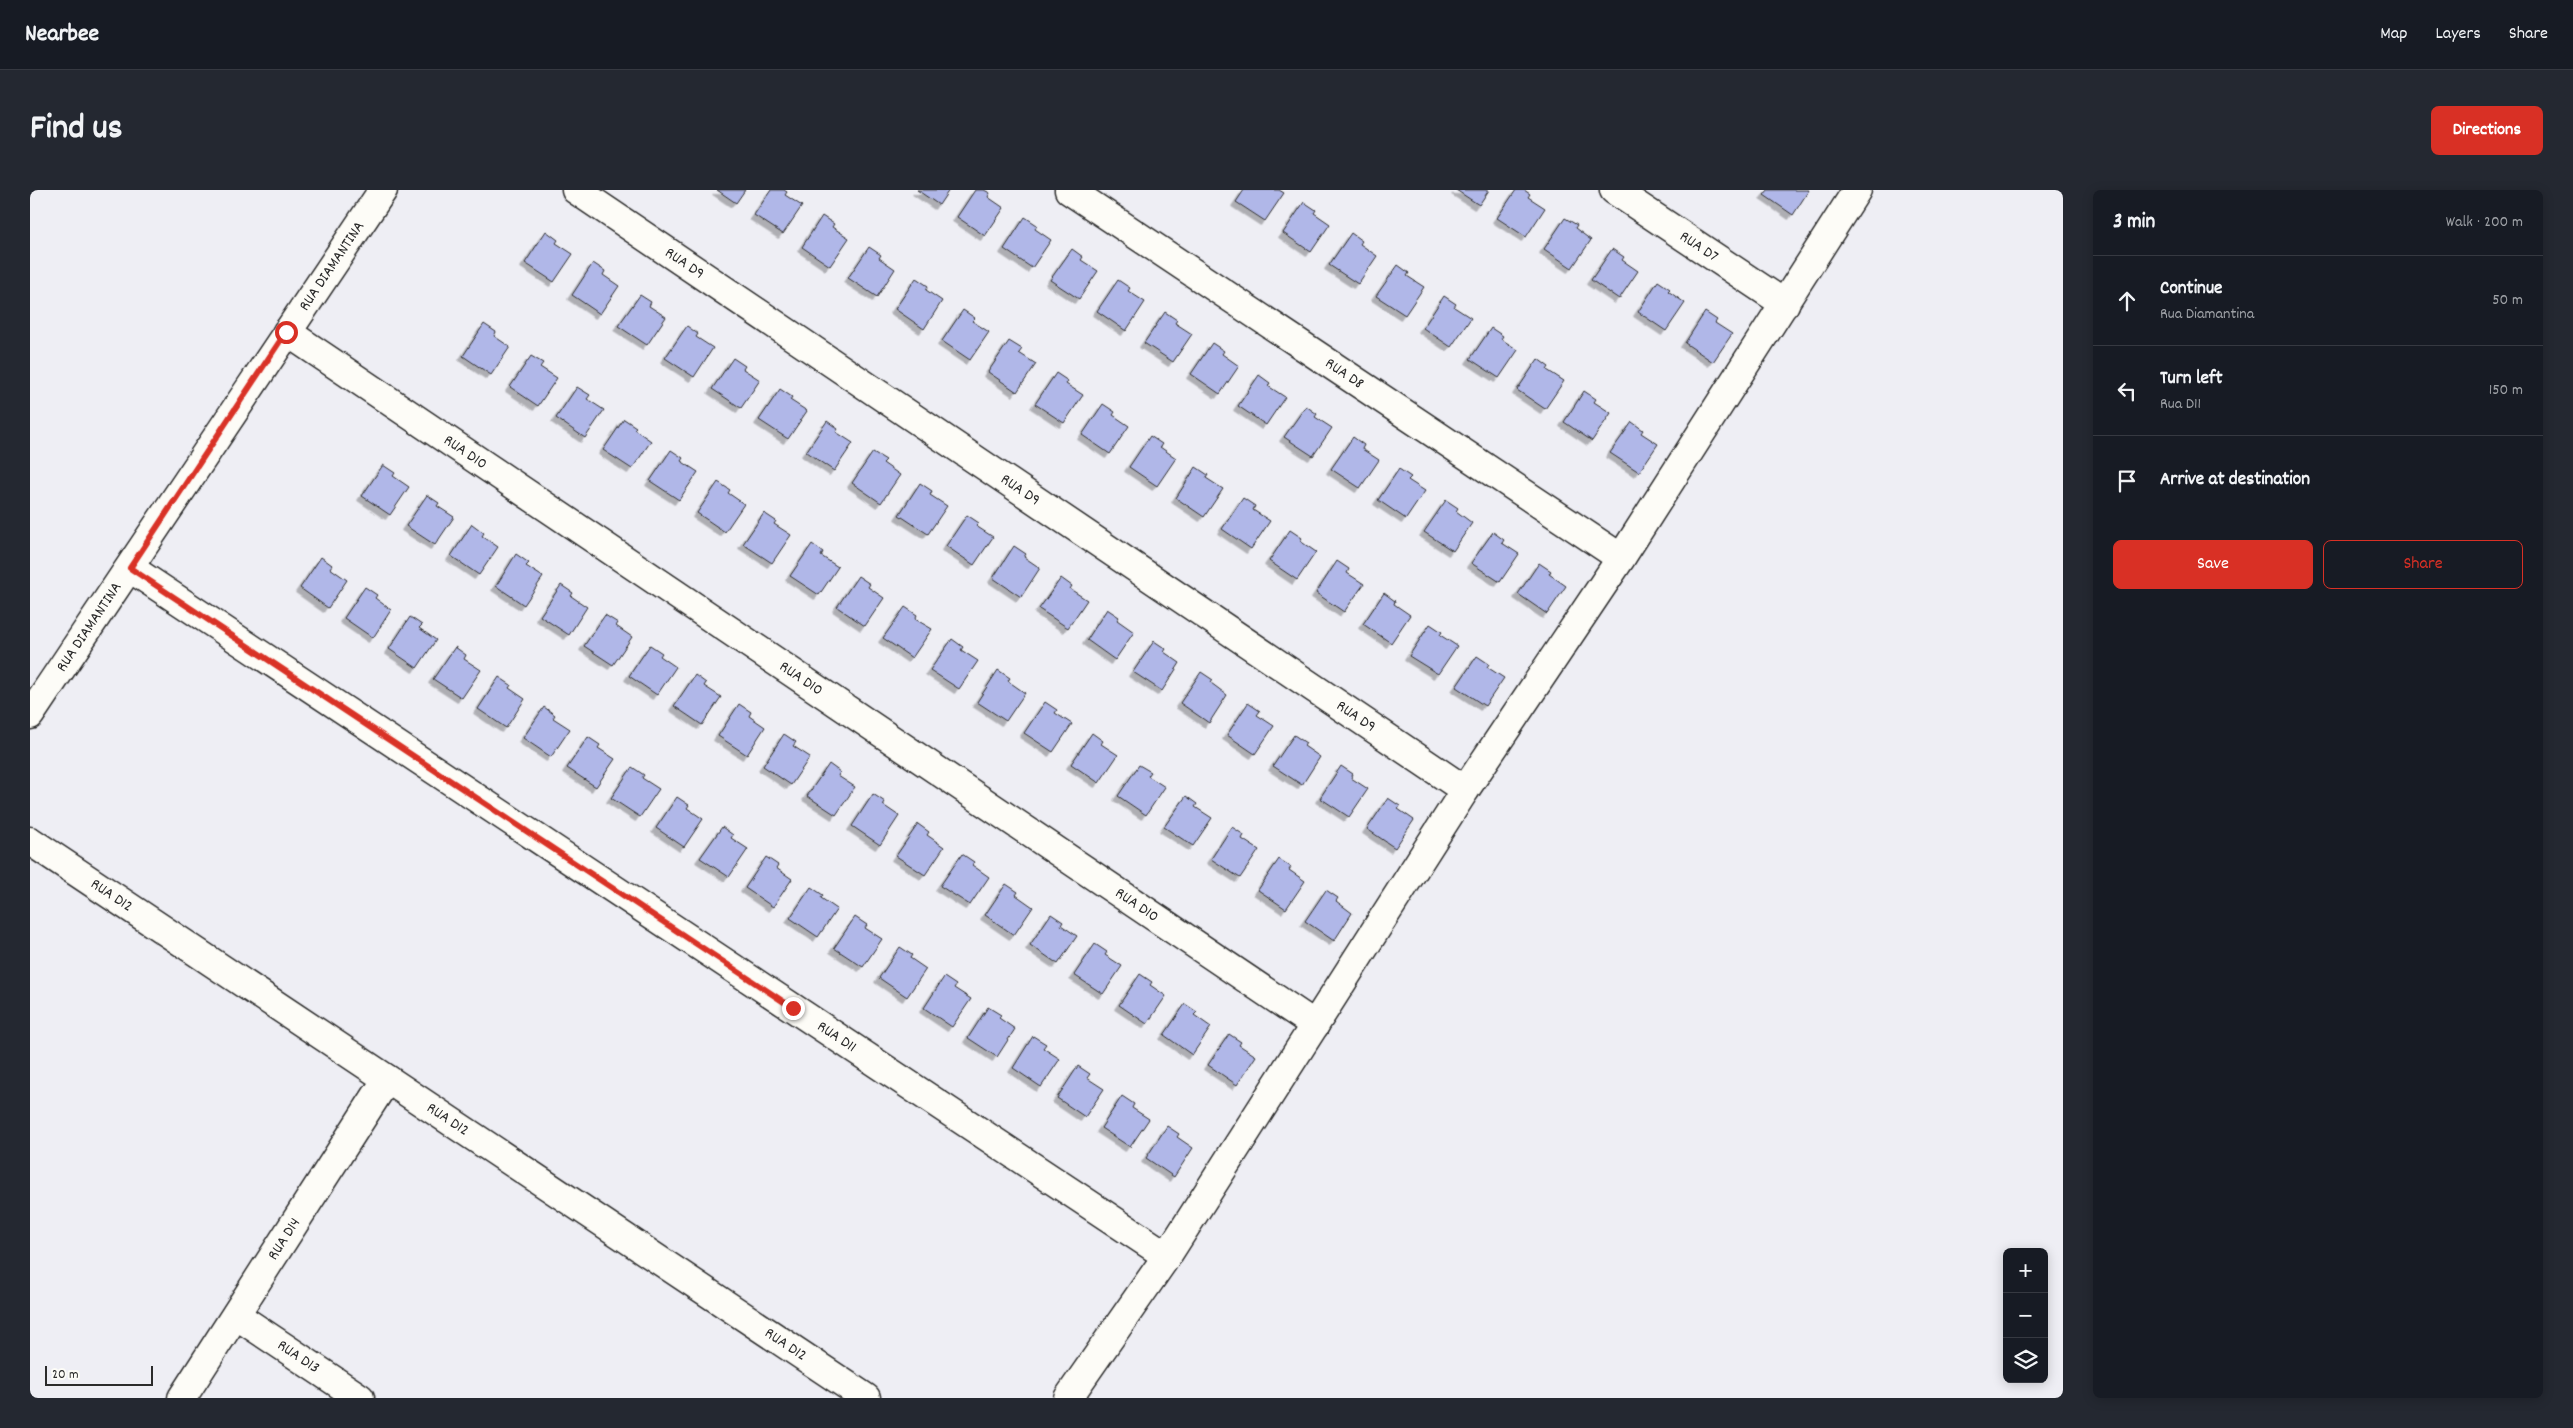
<!DOCTYPE html>
<meta charset="utf-8">
<style>
body{margin:0;font-family:Dekko,sans-serif;background:#242831;color:#f1f3f6}
.controls{position:absolute;right:15px;bottom:15px;display:grid;overflow:hidden;border-radius:8px;box-shadow:0 2px 12px #0003}
.controls button{width:45px;height:45px;display:grid;place-items:center;padding:0;border:0;border-bottom:1px solid #363941;background:#171b24;color:#f1f3f6;font:25px sans-serif}
.scale{position:absolute;left:15px;bottom:12px;width:108px;box-sizing:border-box;padding-left:5px;border:2px solid #2b2b2b;border-top:0;font-size:14px;line-height:18px;white-space:nowrap;color:#2b2b2b;-webkit-text-stroke:4px #fdfcf7;paint-order:stroke}
.stop{position:absolute;width:15px;height:15px;margin:-11px;border:4px solid #d93025;border-radius:50%;background:#fff}
.stop.end{background:#d93025;border-color:#fff;box-shadow:0 1px 5px #0008}
.list{margin:0;padding:0;list-style:none}
h2{display:flex;justify-content:space-between;align-items:center;height:65px;margin:0;padding:0 20px;font-size:21px}
h2 small{font-size:16px;font-weight:400;color:#9ea1a6}
.list li{display:grid;grid-template-columns:32px 1fr auto;gap:15px;align-items:center;box-sizing:border-box;height:90px;padding:0 20px;border-top:1px solid #363941}
.list b{display:block;font-size:19px;white-space:nowrap}
.list p{margin:0;font-size:16px;white-space:nowrap;color:#9ea1a6}
.list em{font-size:16px;font-style:normal;color:#9ea1a6}
.actions{display:flex;gap:10px;padding:15px 20px}
.actions a{flex:1;padding:11px 0;border:1px solid #d93025;border-radius:8px;text-align:center;font-size:18px;color:#d93025}
.actions .main{background:#d93025;color:#fff}
.icon{flex:none;width:28px;height:28px;fill:none;stroke:currentColor;stroke-width:2;stroke-linecap:round;stroke-linejoin:round}
.map{position:relative;flex:none;width:2033px;height:1208px;overflow:hidden;border-radius:8px}
header{display:flex;align-items:center;gap:30px;box-sizing:border-box;height:70px;padding:0 25px;background:#171b24;border-bottom:1px solid #363941}
header strong{font-size:24px}
nav{display:flex;gap:28px;margin-inline-start:auto;font-size:18px}
.intro{display:flex;align-items:center;justify-content:space-between;box-sizing:border-box;height:120px;padding:0 30px}
h1{margin:0;font-size:35px}
.button{padding:12px 22px;border-radius:8px;background:#d93025;color:#fff;font-size:18px;font-weight:700}
main{display:flex;gap:30px;padding:0 30px}
aside{flex:1;background:#171b24;border-radius:8px;box-shadow:0 2px 12px #0003}
.map>svg:first-child{display:block}
.building{fill:#b0b7e8;stroke:#2b2b2b;filter:url(#shadow)}
.lines{fill:none;stroke-linecap:round;stroke-linejoin:round}
.street-casing{stroke:#2b2b2b;stroke-width:31}
.street{stroke:#fdfcf7;stroke-width:28}
.route{stroke:#d93025;stroke-width:6}
.labels{text-anchor:middle;dominant-baseline:central;stroke-width:5;stroke-linejoin:round;paint-order:stroke}
.street-label{font-size:16px;fill:#2b2b2b;stroke:#fdfcf7}
</style>
<header>
<strong>Nearbee</strong>
<nav><a>Map</a><a>Layers</a><a>Share</a></nav>
</header>
<div class="intro"><h1>Find us</h1><a class="button">Directions</a></div>
<main>
<div class="map">
<svg width="2033" height="1208" viewBox="0 0 2033 1208">
<defs>
<filter id="shadow"><feDropShadow dx="-4.5" dy="4.5" stdDeviation="0" flood-color="#0004"/></filter>
</defs>
<rect width="100%" height="100%" fill="#eeeef4"/>
<filter id="ink" filterUnits="userSpaceOnUse"><feTurbulence type="fractalNoise" baseFrequency=".02" numOctaves="2"/><feDisplacementMap in="SourceGraphic" scale="10" xChannelSelector="R" yChannelSelector="G"/><feConvolveMatrix kernelMatrix="1 2 1 2 8 2 1 2 1" color-interpolation-filters="sRGB"/></filter>
<g filter="url(#ink)">
<!-- building -->
<g class="building">
<path d="M687,0H715L706,13Z"/>
<path d="M741,0H754L757,2L755,5L772,16L753,44L724,25Z"/>
<path d="M887,0H919L909,15Z"/>
<path d="M945,0H954L960,3L958,7L974,18L955,46L927,27Z"/>
<path d="M1214,0H1249L1254,3L1235,31L1206,12Z"/>
<path d="M1426,0H1459L1449,15Z"/>
<path d="M1486,0H1494L1500,4L1498,7L1515,18L1496,47L1467,28Z"/>
<path d="M1738,0H1779L1763,25L1734,5Z"/>
<path d="M1274,12L1286,20L1284,23L1300,34L1281,62L1253,43Z"/>
<path d="M792,26L804,34L802,37L819,48L800,76L772,57Z"/>
<path d="M995,27L1007,35L1005,39L1021,50L1002,78L974,59Z"/>
<path d="M1535,28L1547,35L1545,38L1561,50L1542,78L1514,59Z"/>
<path d="M516,41L528,50L526,53L543,64L524,92L495,73Z"/>
<path d="M1321,43L1332,51L1330,54L1347,66L1328,94L1299,75Z"/>
<path d="M839,57L851,65L849,68L865,79L847,107L818,88Z"/>
<path d="M1042,59L1053,67L1051,70L1068,81L1049,109L1020,90Z"/>
<path d="M1582,59L1594,67L1592,70L1608,81L1589,109L1561,90Z"/>
<path d="M563,73L575,81L573,85L589,96L570,124L542,105Z"/>
<path d="M1368,75L1379,83L1377,86L1394,97L1375,125L1346,106Z"/>
<path d="M886,88L898,96L896,100L912,111L894,139L865,119Z"/>
<path d="M1088,90L1100,98L1098,101L1115,112L1096,141L1067,121Z"/>
<path d="M1628,91L1640,99L1638,101L1655,113L1636,141L1608,122Z"/>
<path d="M610,105L621,112L619,116L636,127L617,155L588,136Z"/>
<path d="M1414,106L1426,114L1424,117L1441,128L1421,157L1393,138Z"/>
<path d="M933,120L945,128L942,131L959,142L940,170L912,151Z"/>
<path d="M1135,122L1147,130L1145,133L1162,144L1143,172L1114,153Z"/>
<path d="M1675,122L1687,130L1685,133L1702,144L1683,172L1655,153Z"/>
<path d="M454,134L466,142L464,146L480,157L461,185L433,166Z"/>
<path d="M657,136L668,144L666,147L683,158L664,187L635,168Z"/>
<path d="M1461,138L1473,146L1471,149L1488,160L1469,188L1440,169Z"/>
<path d="M979,151L992,159L989,163L1006,174L987,202L958,182Z"/>
<path d="M1182,153L1194,161L1192,164L1209,176L1190,204L1161,184Z"/>
<path d="M501,166L513,173L510,177L527,188L508,216L480,197Z"/>
<path d="M703,168L715,176L713,179L730,190L711,218L682,199Z"/>
<path d="M1508,169L1519,177L1517,180L1534,191L1515,219L1487,200Z"/>
<path d="M1026,183L1038,191L1036,194L1053,205L1034,233L1005,214Z"/>
<path d="M1229,185L1240,193L1238,196L1255,207L1236,235L1208,216Z"/>
<path d="M547,197L560,205L557,209L574,220L555,248L526,228Z"/>
<path d="M750,199L762,207L760,210L777,221L758,249L729,230Z"/>
<path d="M1554,201L1566,209L1564,212L1581,223L1562,251L1534,232Z"/>
<path d="M1073,214L1085,222L1083,225L1099,236L1080,264L1052,245Z"/>
<path d="M1276,216L1287,224L1285,227L1302,238L1283,266L1254,247Z"/>
<path d="M594,229L606,237L604,239L621,251L602,279L573,260Z"/>
<path d="M797,231L808,239L806,242L823,253L804,281L776,262Z"/>
<path d="M1602,232L1613,240L1611,243L1628,254L1609,282L1580,263Z"/>
<path d="M1120,246L1132,254L1130,257L1146,268L1127,296L1099,277Z"/>
<path d="M1323,247L1334,255L1332,259L1349,270L1330,298L1301,279Z"/>
<path d="M641,260L653,268L651,271L668,282L649,310L620,291Z"/>
<path d="M843,262L856,270L853,273L870,285L851,313L822,293Z"/>
<path d="M353,275L365,283L363,286L379,297L360,325L332,306Z"/>
<path d="M1166,277L1178,285L1176,288L1193,299L1174,327L1146,308Z"/>
<path d="M1369,279L1381,287L1378,290L1395,301L1376,329L1348,310Z"/>
<path d="M688,292L700,300L698,303L714,314L695,342L667,323Z"/>
<path d="M890,293L902,301L900,305L917,316L898,344L869,325Z"/>
<path d="M397,305L409,313L407,316L424,327L405,355L376,336Z"/>
<path d="M1213,308L1225,316L1223,320L1240,331L1221,359L1192,339Z"/>
<path d="M1416,310L1428,318L1426,321L1442,333L1423,361L1394,342Z"/>
<path d="M734,323L746,331L744,334L761,345L742,373L713,354Z"/>
<path d="M937,325L949,333L946,336L963,347L944,375L916,356Z"/>
<path d="M442,334L454,343L452,346L468,357L449,385L421,366Z"/>
<path d="M1260,340L1272,348L1270,351L1286,362L1267,390L1239,371Z"/>
<path d="M1463,342L1474,350L1472,353L1489,364L1470,392L1441,373Z"/>
<path d="M782,354L793,362L791,366L808,377L789,405L760,386Z"/>
<path d="M984,356L996,364L994,367L1010,378L991,407L963,388Z"/>
<path d="M486,364L499,373L496,376L513,387L494,415L466,396Z"/>
<path d="M291,367L302,375L300,378L317,390L298,418L270,398Z"/>
<path d="M1307,371L1319,379L1317,383L1334,394L1314,422L1286,403Z"/>
<path d="M1509,373L1521,381L1519,384L1536,396L1517,424L1488,404Z"/>
<path d="M828,386L840,394L838,397L854,408L835,436L807,417Z"/>
<path d="M1031,388L1042,396L1040,399L1057,410L1038,438L1009,419Z"/>
<path d="M531,395L543,403L541,406L557,417L539,445L510,426Z"/>
<path d="M335,397L347,405L345,408L361,420L343,448L314,428Z"/>
<path d="M1354,403L1365,411L1364,414L1380,425L1361,453L1333,434Z"/>
<path d="M875,417L887,425L885,429L902,439L882,468L853,448Z"/>
<path d="M1077,419L1089,427L1087,430L1104,442L1085,470L1057,450Z"/>
<path d="M575,425L588,433L586,436L602,447L583,475L554,456Z"/>
<path d="M380,427L392,435L389,438L406,450L387,478L359,459Z"/>
<path d="M1400,434L1412,442L1410,445L1427,456L1408,484L1379,466Z"/>
<path d="M922,449L933,457L931,460L948,471L929,499L900,480Z"/>
<path d="M1124,451L1136,459L1134,462L1150,473L1132,501L1103,482Z"/>
<path d="M620,455L632,463L630,466L646,477L627,505L599,486Z"/>
<path d="M425,457L436,465L434,469L451,480L432,508L403,489Z"/>
<path d="M1447,466L1459,474L1457,477L1474,488L1455,516L1426,497Z"/>
<path d="M968,480L980,488L978,491L995,503L976,531L947,512Z"/>
<path d="M1171,482L1183,490L1181,493L1197,505L1179,533L1150,513Z"/>
<path d="M665,485L676,493L674,496L691,507L672,535L644,516Z"/>
<path d="M469,487L481,495L479,498L495,509L476,538L448,519Z"/>
<path d="M1015,512L1027,520L1025,523L1042,534L1023,562L994,543Z"/>
<path d="M1218,513L1230,521L1227,525L1244,536L1225,564L1197,545Z"/>
<path d="M709,514L721,522L719,526L735,537L717,565L688,546Z"/>
<path d="M514,517L525,525L523,528L540,539L521,567L493,548Z"/>
<path d="M1062,543L1073,551L1071,554L1088,565L1069,593L1041,574Z"/>
<path d="M754,544L766,552L763,556L780,567L761,595L733,576Z"/>
<path d="M1264,545L1276,553L1274,556L1290,567L1272,595L1243,576Z"/>
<path d="M558,547L570,555L568,558L585,569L566,597L537,578Z"/>
<path d="M799,574L810,582L808,586L825,597L806,625L777,606Z"/>
<path d="M1109,575L1121,582L1118,586L1135,597L1116,625L1088,606Z"/>
<path d="M1311,576L1323,584L1321,588L1338,599L1319,627L1290,608Z"/>
<path d="M602,577L614,585L612,588L629,599L610,627L581,608Z"/>
<path d="M843,604L855,612L853,615L869,626L850,655L822,636Z"/>
<path d="M1156,606L1167,614L1165,617L1182,628L1163,656L1134,637Z"/>
<path d="M647,607L659,615L657,618L673,629L654,657L626,638Z"/>
<path d="M1358,608L1370,616L1368,619L1384,630L1365,658L1337,639Z"/>
<path d="M888,634L899,642L897,645L914,657L895,685L866,666Z"/>
<path d="M692,637L703,645L701,648L718,659L699,687L670,668Z"/>
<path d="M1202,637L1214,645L1212,649L1229,660L1210,688L1181,669Z"/>
<path d="M932,664L944,672L942,675L959,687L940,715L910,696Z"/>
<path d="M736,667L748,675L746,678L762,689L743,717L715,698Z"/>
<path d="M1249,669L1261,677L1259,680L1275,691L1256,719L1228,700Z"/>
<path d="M976,694L988,702L986,705L1003,717L984,745L955,725Z"/>
<path d="M781,697L793,705L791,708L807,719L788,747L760,728Z"/>
<path d="M1296,700L1308,708L1306,711L1322,723L1304,751L1275,731Z"/>
<path d="M1021,724L1033,732L1031,735L1047,746L1028,774L1000,755Z"/>
<path d="M825,727L837,735L835,738L852,749L833,777L804,758Z"/>
<path d="M1065,754L1077,762L1075,765L1092,776L1073,804L1044,785Z"/>
<path d="M870,757L882,765L880,768L896,779L877,807L849,788Z"/>
<path d="M1110,784L1122,792L1120,795L1136,806L1117,834L1089,815Z"/>
<path d="M914,787L926,795L924,798L941,809L922,837L894,818Z"/>
<path d="M1155,814L1167,822L1164,825L1181,837L1162,865L1134,845Z"/>
<path d="M958,817L971,825L969,828L985,839L967,867L938,848Z"/>
<path d="M1199,844L1211,852L1209,855L1226,866L1207,895L1178,875Z"/>
<path d="M1003,846L1016,854L1013,858L1030,869L1011,897L983,878Z"/>
<path d="M1048,876L1060,884L1057,888L1074,899L1055,927L1027,908Z"/>
<path d="M1092,906L1104,914L1102,918L1119,929L1100,957L1071,938Z"/>
<path d="M1137,936L1149,944L1147,947L1163,958L1144,987L1116,968Z"/>
</g>
<g class="lines">
<!-- street casing -->
<g class="street-casing">
<g id="street">
<path id="s1" d="M546,0L1435,600"/>
<path id="s2" d="M1039,0L1591,368"/>
<path id="s3" d="M1584,0L1755,114"/>
<path id="s4" d="M257,142L1285,835"/>
<path id="s5" d="M100,378L1137,1066"/>
<path id="s6" d="M0,525L353,0"/>
<path id="s7" d="M0,651L836,1208"/>
<path id="s8" d="M206,1125L330,1208"/>
<path id="s9" d="M152,1208L357,889"/>
<path d="M1038,1208L1137,1066L1435,600L1591,368L1827,0"/>
</g>
</g>
<!-- street -->
<use href="#street" class="street"/>
</g>
</g>
<g class="lines" filter="url(#ink)">
<!-- route -->
<path class="route" d="M256,142L100,378L763,818"/>
</g>
<g class="labels">
<!-- street labels -->
<g class="street-label">
<text stroke="none"><textPath href="#s3" startOffset="102">RUA D7</textPath></text>
<text stroke="none"><textPath href="#s1" startOffset="131">RUA D9</textPath></text>
<text stroke="none"><textPath href="#s6" startOffset="541">RUA DIAMANTINA</textPath></text>
<text stroke="none"><textPath href="#s2" startOffset="331">RUA D8</textPath></text>
<text stroke="none"><textPath href="#s4" startOffset="215">RUA D10</textPath></text>
<text stroke="none"><textPath href="#s1" startOffset="536">RUA D9</textPath></text>
<text stroke="none"><textPath href="#s6" startOffset="106">RUA DIAMANTINA</textPath></text>
<text stroke="none"><textPath href="#s4" startOffset="620">RUA D10</textPath></text>
<text stroke="none"><textPath href="#s1" startOffset="941">RUA D9</textPath></text>
<text stroke="none"><textPath href="#s7" startOffset="98">RUA D12</textPath></text>
<text stroke="none"><textPath href="#s4" startOffset="1025">RUA D10</textPath></text>
<text stroke="none"><textPath href="#s5" startOffset="848">RUA D11</textPath></text>
<text stroke="none"><textPath href="#s7" startOffset="502">RUA D12</textPath></text>
<text stroke="none"><textPath href="#s9" startOffset="189">RUA D14</textPath></text>
<text stroke="none"><textPath href="#s7" startOffset="908">RUA D12</textPath></text>
<text stroke="none"><textPath href="#s8" startOffset="75">RUA D13</textPath></text>
</g>
</g>
</svg>
<div class="controls">
<button>+</button>
<button>−</button>
<button><svg class="icon" aria-label="layers" viewBox="0 0 24 24"><path d="M12 4l9 5-9 5-9-5zM3 14l9 5 9-5"/></svg></button>
</div>
<div class="scale">20 m</div>
<div class="stop" style="left:256px;top:142px"></div>
<div class="stop end" style="left:763px;top:818px"></div>
</div>
<aside>
<h2>3 min<small>Walk · 200 m</small></h2>
<ul class="list">
<li><svg class="icon" aria-label="ahead" viewBox="0 0 24 24"><path d="M12 20V5M6 11l6-6 6 6"/></svg><div><b>Continue</b><p>Rua Diamantina</p></div><em>50 m</em></li>
<li><svg class="icon" aria-label="left" viewBox="0 0 24 24"><path d="M17 20v-9H6M10 6l-5 5 5 5"/></svg><div><b>Turn left</b><p>Rua D11</p></div><em>150 m</em></li>
<li><svg class="icon" aria-label="arrive" viewBox="0 0 24 24"><path d="M6 21V4h12l-3 4 3 4H6"/></svg><div><b>Arrive at destination</b></div></li>
</ul>
<div class="actions"><a class="main">Save</a><a>Share</a></div>
</aside>
</main>
